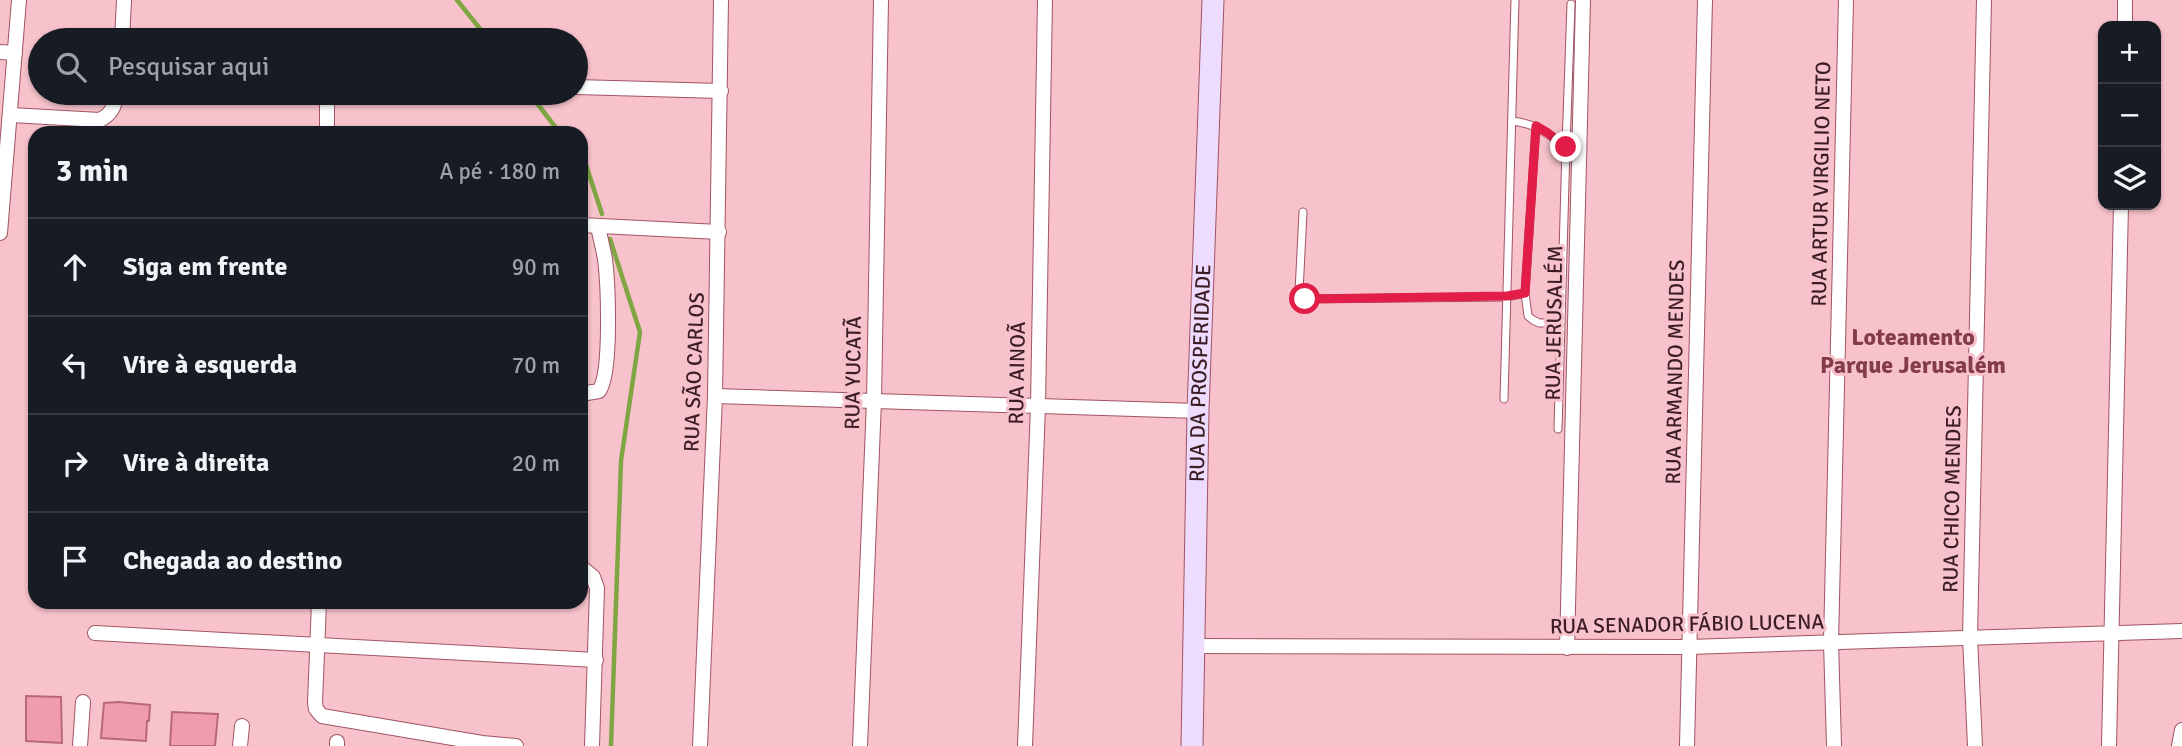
<!DOCTYPE html>
<html lang="pt">
<meta charset="utf-8">
<style>
body{margin:0;font-family:Signika,sans-serif;background:#242831;color:#f1f3f6}
.controls{position:absolute;right:21px;top:21px;display:grid;overflow:hidden;border-radius:14px;box-shadow:0 2px 5px #0004}
.controls button{width:63px;height:63px;display:grid;place-items:center;padding:0;border:0;border-bottom:2px solid #363941;background:#171b24;color:#f1f3f6;font:35px sans-serif}
.stop{position:absolute;width:21px;height:21px;margin:-16px;border:5px solid #e11d48;border-radius:50%;background:#fff}
.stop.end{background:#e11d48;border-color:#fff;box-shadow:0 2px 7px #0008}
.list{margin:0;padding:0;list-style:none}
h2{display:flex;justify-content:space-between;align-items:center;height:91px;margin:0;padding:0 28px;font-size:30px}
h2 small{font-size:23px;font-weight:400;color:#9ea1a6}
.list li{display:grid;grid-template-columns:46px 1fr auto;gap:21px;align-items:center;box-sizing:border-box;height:98px;padding:0 28px;border-top:2px solid #363941}
.list b{display:block;font-size:26px;white-space:nowrap}
.list em{font-size:23px;font-style:normal;color:#9ea1a6}
.icon{flex:none;width:38px;height:38px;fill:none;stroke:currentColor;stroke-width:2;stroke-linecap:round;stroke-linejoin:round}
.map{position:relative;flex:none;width:2182px;height:746px;overflow:hidden}
.search{position:absolute;background:#171b24;box-shadow:0 2px 5px #0004;left:28px;top:28px;width:560px;height:77px;display:flex;align-items:center;gap:18px;box-sizing:border-box;padding:0 24px;border-radius:38px;color:#9ea1a6;font-size:26px}
.panel{position:absolute;background:#171b24;box-shadow:0 2px 5px #0004;left:28px;top:126px;width:560px;height:483px;border-radius:21px}
.map>svg:first-child{display:block}
.lines{fill:none;stroke-linecap:round;stroke-linejoin:round}
.stream{stroke:#7fa642;stroke-width:4.5}
.building{fill:#f09cac;stroke:#b76979;stroke-width:2}
.lane-casing{stroke:#a05464;stroke-width:9}
.street-casing{stroke:#a05464;stroke-width:16}
.secondary-casing{stroke:#a05464;stroke-width:23}
.lane{stroke:#fff;stroke-width:7}
.street{stroke:#fff;stroke-width:14}
.secondary{stroke:#eedcfe;stroke-width:21}
.route{stroke:#e11d48;stroke-width:9}
.labels{text-anchor:middle;dominant-baseline:central;stroke-width:6;stroke-linejoin:round;paint-order:stroke}
.street-label{font-size:21px;fill:#3d1d24;stroke:#f7c2cb}
.quarter-label{font-size:24px;font-weight:bold;fill:#843b4c;stroke:#f7c2cb}
</style>
<div class="map">
<svg width="2182" height="746" viewBox="0 0 2182 746">
<rect width="100%" height="100%" fill="#f7c2cb"/>
<g class="lines">
<!-- stream -->
<g class="stream">
<path d="M457,0L489,40"/>
<path d="M529,93L560,133"/>
<path d="M581,159L586,165L602,214"/>
<path d="M610,239L640,332L621,461L611,746"/>
</g>
</g>
<!-- building -->
<g class="building">
<path d="M26,696L61,697L62,743L26,741Z"/>
<path d="M119,702L150,705L149,721H147L146,741L101,738L104,703Z"/>
<path d="M172,712L218,714L215,746H170Z"/>
</g>
<g class="lines">
<!-- lane casing -->
<g class="lane-casing">
<g id="lane">
<path d="M1512,121C1537,124 1546,133 1566,147L1558,429"/>
<path d="M1536,126L1525,293L1528,316L1533,320L1539,323H1560"/>
<path d="M1566,147L1571,4"/>
<path d="M1303,212L1299,292L1305,299L1507,297L1525,293"/>
<path d="M1504,399L1515,0"/>
</g>
</g>
<!-- street casing -->
<g class="street-casing">
<g id="street">
<path d="M2125,26V0"/>
<path d="M122,40L124,0"/>
<path d="M0,52L15,53"/>
<path d="M576,87L721,91"/>
<path d="M11,115L100,120C113,113 114,106 117,93"/>
<path d="M327,133V93"/>
<path d="M581,225L719,232"/>
<path d="M0,233L19,0"/>
<path d="M581,394L599,391C612,373 608,283 605,259C603,248 600,237 598,226"/>
<path d="M715,396L1198,411"/>
<path d="M581,567L593,577L597,588L592,746"/>
<path d="M319,602L315,703L316,709L322,716L482,743L516,746"/>
<path d="M95,633L596,660"/>
<path d="M1193,646L1689,647L2182,631"/>
<path d="M1567,648L1583,0"/>
<path d="M80,746L83,702"/>
<path d="M240,746L242,726"/>
<path d="M337,746V742"/>
<path d="M700,746L715,396L721,0"/>
<path d="M860,746L874,401L881,0"/>
<path d="M1025,746L1038,406L1045,0"/>
<path d="M1687,746L1705,0"/>
<path d="M1834,746L1831,642L1846,0"/>
<path d="M1975,746L1970,637L1984,0"/>
<path d="M2109,746L2121,205"/>
<path d="M2179,746L2182,730"/>
</g>
</g>
<!-- secondary casing -->
<g class="secondary-casing">
<g id="secondary">
<path id="s1" d="M1192,746L1198,411L1213,0"/>
</g>
</g>
<!-- lane -->
<use href="#lane" class="lane"/>
<!-- street -->
<use href="#street" class="street"/>
<!-- secondary -->
<use href="#secondary" class="secondary"/>
</g>
<g class="lines">
<!-- route -->
<path class="route" d="M1305,299L1507,296L1525,293L1536,126L1548,133L1566,147"/>
</g>
<g class="labels">
<!-- street labels -->
<g class="street-label">
<text transform="translate(1821 184) rotate(-89)">RUA ARTUR VIRGILIO NETO</text>
<text transform="translate(1554 323) rotate(-89)">RUA JERUSALÉM</text>
<text transform="translate(694 372) rotate(-88)">RUA SÃO CARLOS</text>
<text transform="translate(1675 372) rotate(-89)">RUA ARMANDO MENDES</text>
<text transform="translate(853 373) rotate(-89)">RUA YUCATÃ</text>
<text transform="translate(1017 373) rotate(-89)">RUA AINOÃ</text>
<text stroke="none"><textPath href="#s1" startOffset="373">RUA DA PROSPERIDADE</textPath></text>
<text transform="translate(1952 499) rotate(-89)">RUA CHICO MENDES</text>
<text transform="translate(1687 624) rotate(-1)">RUA SENADOR FÁBIO LUCENA</text>
</g>
<!-- quarter labels -->
<g class="quarter-label">
<text x="1913" y="337">Loteamento<tspan x="1913" dy="28">Parque Jerusalém</tspan></text>
</g>
</g>
</svg>
<div class="controls">
<button>+</button>
<button>−</button>
<button><svg class="icon" aria-label="layers" viewBox="0 0 24 24"><path d="M12 4l9 5-9 5-9-5zM3 14l9 5 9-5"/></svg></button>
</div>
<div class="stop" style="left:1305px;top:299px"></div>
<div class="stop end" style="left:1566px;top:147px"></div>
<div class="search"><svg class="icon" aria-label="search" viewBox="0 0 24 24"><circle cx="10" cy="10" r="6"/><path d="M15 15l6 6"/></svg>Pesquisar aqui</div>
<section class="panel">
<h2>3 min<small>A pé · 180 m</small></h2>
<ul class="list">
<li><svg class="icon" aria-label="ahead" viewBox="0 0 24 24"><path d="M12 20V5M6 11l6-6 6 6"/></svg><div><b>Siga em frente</b></div><em>90 m</em></li>
<li><svg class="icon" aria-label="left" viewBox="0 0 24 24"><path d="M17 20v-9H6M10 6l-5 5 5 5"/></svg><div><b>Vire à esquerda</b></div><em>70 m</em></li>
<li><svg class="icon" aria-label="right" viewBox="0 0 24 24"><path d="M7 20v-9h11M14 6l5 5-5 5"/></svg><div><b>Vire à direita</b></div><em>20 m</em></li>
<li><svg class="icon" aria-label="arrive" viewBox="0 0 24 24"><path d="M6 21V4h12l-3 4 3 4H6"/></svg><div><b>Chegada ao destino</b></div></li>
</ul>
</section>
</div>
